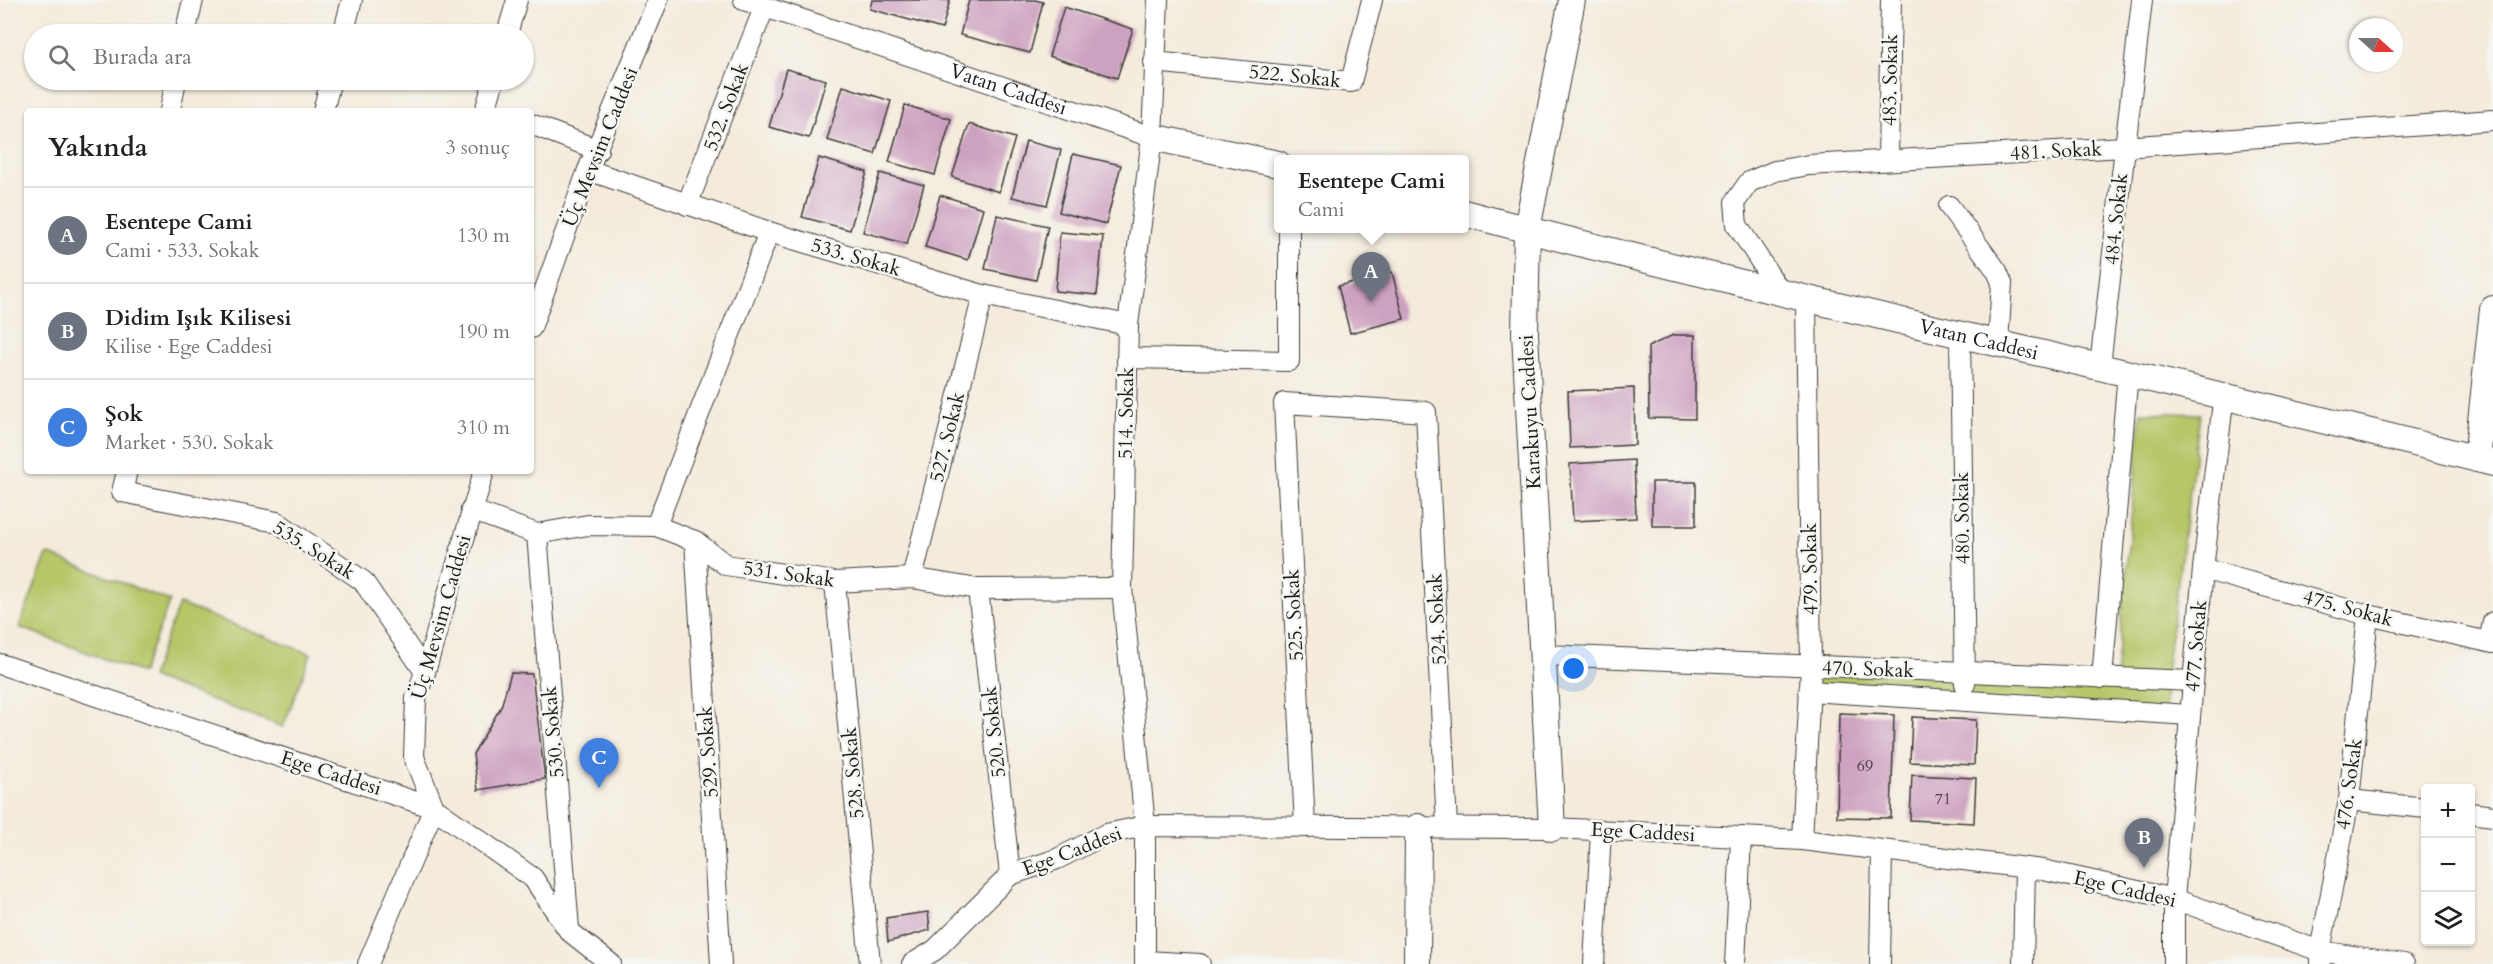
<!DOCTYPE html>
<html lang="tr">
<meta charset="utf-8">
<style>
body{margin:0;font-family:Cardo,serif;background:#f6f6f6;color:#202124}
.controls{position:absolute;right:18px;bottom:18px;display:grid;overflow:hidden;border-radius:6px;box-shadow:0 2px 4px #0004}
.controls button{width:54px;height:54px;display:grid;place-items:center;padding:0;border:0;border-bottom:2px solid #e0e0e0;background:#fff;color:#202124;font:30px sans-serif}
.compass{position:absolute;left:2349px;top:18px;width:54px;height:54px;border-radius:50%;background:#fff;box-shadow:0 2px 4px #0004;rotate:111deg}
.you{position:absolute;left:1574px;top:669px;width:21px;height:21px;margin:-15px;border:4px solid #fff;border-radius:50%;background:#1a73e8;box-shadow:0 0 0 9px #1a73e833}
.badge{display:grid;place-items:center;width:39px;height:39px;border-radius:50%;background:#b45309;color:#fff;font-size:20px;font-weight:700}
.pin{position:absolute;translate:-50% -50px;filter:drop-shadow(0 2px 3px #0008)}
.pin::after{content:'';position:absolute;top:32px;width:21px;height:18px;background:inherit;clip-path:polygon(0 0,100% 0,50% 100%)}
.popup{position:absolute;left:1274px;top:155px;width:195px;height:78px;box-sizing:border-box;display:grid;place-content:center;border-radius:6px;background:#fff;filter:drop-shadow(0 2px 4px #0005);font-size:20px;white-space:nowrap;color:#757577}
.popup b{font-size:22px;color:#202124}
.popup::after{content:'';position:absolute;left:50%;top:100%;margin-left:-12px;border:12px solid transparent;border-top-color:#fff}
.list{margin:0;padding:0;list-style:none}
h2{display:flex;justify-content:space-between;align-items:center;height:78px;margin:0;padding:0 24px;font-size:26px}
h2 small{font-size:20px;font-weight:400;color:#757577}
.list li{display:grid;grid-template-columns:39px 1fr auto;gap:18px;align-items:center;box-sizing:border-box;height:96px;padding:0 24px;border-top:2px solid #e0e0e0}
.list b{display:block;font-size:22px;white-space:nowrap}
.list p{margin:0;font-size:20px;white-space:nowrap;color:#757577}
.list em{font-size:20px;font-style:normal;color:#757577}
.icon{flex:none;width:33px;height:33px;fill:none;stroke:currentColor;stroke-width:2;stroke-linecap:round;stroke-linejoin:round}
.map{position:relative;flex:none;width:2493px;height:964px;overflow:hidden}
.search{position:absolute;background:#fff;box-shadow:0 2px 4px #0004;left:24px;top:24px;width:510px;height:66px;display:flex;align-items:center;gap:15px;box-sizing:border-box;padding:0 21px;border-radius:33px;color:#757577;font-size:22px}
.panel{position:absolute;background:#fff;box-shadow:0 2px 4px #0004;left:24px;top:108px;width:510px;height:366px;border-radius:6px}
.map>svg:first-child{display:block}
.green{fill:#b6c668;stroke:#697142;stroke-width:1.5}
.building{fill:#cda1c0}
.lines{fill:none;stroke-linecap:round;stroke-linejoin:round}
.minor-casing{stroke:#3c3b39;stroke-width:22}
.tertiary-casing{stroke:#3c3b39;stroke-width:28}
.minor{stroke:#fff;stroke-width:20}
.tertiary{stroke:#fff;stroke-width:26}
.labels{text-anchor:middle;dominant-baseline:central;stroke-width:5;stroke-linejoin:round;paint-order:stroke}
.number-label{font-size:16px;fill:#483d45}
.street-label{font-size:20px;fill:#1c1c1c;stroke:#f6f6f2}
</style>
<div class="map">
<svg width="2493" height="964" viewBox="0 0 2493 964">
<rect width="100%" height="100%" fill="#f6f6f2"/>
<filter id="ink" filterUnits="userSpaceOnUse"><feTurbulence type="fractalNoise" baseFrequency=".0167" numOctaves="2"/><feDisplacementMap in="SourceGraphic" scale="12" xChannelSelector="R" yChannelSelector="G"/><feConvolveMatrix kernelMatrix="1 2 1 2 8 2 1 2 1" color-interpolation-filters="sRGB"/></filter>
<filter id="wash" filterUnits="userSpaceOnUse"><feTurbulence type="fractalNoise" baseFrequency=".008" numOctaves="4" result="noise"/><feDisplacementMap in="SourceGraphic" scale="24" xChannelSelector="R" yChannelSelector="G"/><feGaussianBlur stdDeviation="1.35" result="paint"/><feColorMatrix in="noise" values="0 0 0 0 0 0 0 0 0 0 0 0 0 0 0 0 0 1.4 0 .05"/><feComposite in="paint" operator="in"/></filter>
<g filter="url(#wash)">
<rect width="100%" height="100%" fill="#f4ebdb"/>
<!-- green -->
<g class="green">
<path d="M2141,412L2200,414L2165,680V714L1809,691L1811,667L2116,678Z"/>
<path d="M47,554L170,601L142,673L19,627Z"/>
<path d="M179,604L311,654L283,727L151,677Z"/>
</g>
<g id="blocks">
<!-- building -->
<g class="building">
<path d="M872,0H950L942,29L870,9Z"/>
<path d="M969,0H1035L1043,2L1030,53L960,35Z"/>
<path d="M1064,7L1133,29L1117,78L1049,56Z"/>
<path d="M786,69L826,80L809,138L769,127Z"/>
<path d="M843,86L891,101L875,154L827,140Z"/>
<path d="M905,105L951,119L935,175L889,162Z"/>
<path d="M969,124L1015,138L999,192L952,177Z"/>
<path d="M1026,141L1061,150L1047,205L1012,197Z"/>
<path d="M1073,154L1121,165L1106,224L1059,212Z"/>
<path d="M819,158L867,172L850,230L802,217Z"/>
<path d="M880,173L924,185L907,244L863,232Z"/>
<path d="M940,195L983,208L968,260L925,247Z"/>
<path d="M997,215L1048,226L1036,280L985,269Z"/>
<path d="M1060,232L1103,236L1097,295L1055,291Z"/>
<path d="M1392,272L1404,319L1350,333L1338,286Z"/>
<path d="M1673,335H1695V419L1649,418L1648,347Z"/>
<path d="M1634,388L1635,445L1570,448L1568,391Z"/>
<path d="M1634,460L1636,518L1573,521L1570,464Z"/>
<rect x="1652" y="482" width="44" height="44"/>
<path d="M511,673L532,674L545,779L478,790L473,754L501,707Z"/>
<path d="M1839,713L1894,715L1891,818L1837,817Z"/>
<path d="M1912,717L1976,720L1974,765L1910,762Z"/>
<path d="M1912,775L1976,778L1974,823L1910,820Z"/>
<path d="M928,912L930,930L888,942L886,918Z"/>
</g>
</g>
</g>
<g filter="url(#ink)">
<use href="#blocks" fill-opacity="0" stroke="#3c3b39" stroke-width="1.5"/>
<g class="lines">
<!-- minor casing -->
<g class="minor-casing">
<g id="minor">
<path id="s1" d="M744,0L1152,137"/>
<path d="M185,34L193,0"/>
<path d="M343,34L352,0"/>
<path d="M507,34L517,0"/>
<path d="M1154,62L1351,82L1372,0"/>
<path d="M170,111L176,80"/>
<path d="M323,111L331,80"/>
<path d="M485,111L494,80"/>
<path d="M531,124L598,150"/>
<path d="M1888,160L1891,0"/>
<path d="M588,170L769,232L983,295L1128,325"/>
<path d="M687,205L764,8"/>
<path d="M1949,206L1997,271L2002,283L1998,343"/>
<path d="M1781,293L1737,225L1735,202L1749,182L1775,171L1809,165L2124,147L2493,120"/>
<path d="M531,328L588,170L658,0"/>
<path d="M1960,334L1965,684"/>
<path d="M1127,358L1289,361V228"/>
<path d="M2100,366L2142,0"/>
<path d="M127,471L122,492L277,522L363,581L425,672"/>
<path d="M471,510L537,534L588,525L656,526L695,541L726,565L835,582L912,578L978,589L1122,588"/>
<path d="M656,526L769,232"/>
<path d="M537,534L569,929"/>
<path d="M695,541L721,964"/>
<path d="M2203,569L2368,615L2493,643"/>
<path d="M912,578L983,295"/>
<path d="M835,582L870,964"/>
<path d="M978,589L1010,875"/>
<path d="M2489,642L2493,622"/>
<path d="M1544,655L2193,681"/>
<path d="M0,664L434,808L533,878L569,931L611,964"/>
<path d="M2102,678L2128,372"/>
<path d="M1809,691L2190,715"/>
<path d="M2349,800L2426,808"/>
<path d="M2470,813L2493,816"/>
<path d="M1305,827L1284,403L1426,412L1447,826"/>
<path d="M1802,840L1811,667L1806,299"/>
<path d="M1145,961L1200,964"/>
<path d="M2320,962V951L2349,800L2368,615"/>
<path d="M368,964L434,808L414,757L416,698L425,672L484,471"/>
<path d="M912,964L935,950L1010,875L1057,859L1106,834L1145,826L1552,828L1802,840L2043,870L2174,899L2320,951L2404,964"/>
<path d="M1145,964V826L1122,588L1128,325L1152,137L1158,0"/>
<path d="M1594,964L1601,830"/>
<path d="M1735,964L1741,837"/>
<path d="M1880,964L1882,850"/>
<path d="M2023,964L2025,868"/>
<path d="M2174,964V899L2203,569L2224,394"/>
</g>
</g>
<!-- tertiary casing -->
<g class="tertiary-casing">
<g id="tertiary">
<path d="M1152,137L1278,164"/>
<path id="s2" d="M1464,213C1805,304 2151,374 2493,463"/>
<path d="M2477,459L2493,309"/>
<path d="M1552,828L1525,334L1527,229L1572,0"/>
<path d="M1417,964L1418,827"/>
</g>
</g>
<!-- minor -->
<use href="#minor" class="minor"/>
<!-- tertiary -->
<use href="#tertiary" class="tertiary"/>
</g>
</g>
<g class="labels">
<!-- number labels -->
<g class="number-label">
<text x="1865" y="766">69</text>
<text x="1943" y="799">71</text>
</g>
<!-- street labels -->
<g class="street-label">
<text transform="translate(1295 76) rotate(6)">522. Sokak</text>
<text transform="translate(1890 80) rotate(-89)">483. Sokak</text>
<text stroke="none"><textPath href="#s1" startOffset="279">Vatan Caddesi</textPath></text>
<text transform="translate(726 107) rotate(-69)">532. Sokak</text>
<text transform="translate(600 147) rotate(-68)">Üç Mevsim Caddesi</text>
<text transform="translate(2056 151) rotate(-3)">481. Sokak</text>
<text transform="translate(2116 219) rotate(-84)">484. Sokak</text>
<text transform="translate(856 257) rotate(16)">533. Sokak</text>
<text stroke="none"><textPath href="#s2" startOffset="530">Vatan Caddesi</textPath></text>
<text transform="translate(1530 412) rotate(-93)">Karakuyu Caddesi</text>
<text transform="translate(1126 413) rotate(-89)">514. Sokak</text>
<text transform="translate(947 437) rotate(-76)">527. Sokak</text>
<text transform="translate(1962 518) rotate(-91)">480. Sokak</text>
<text transform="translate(314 550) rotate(32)">535. Sokak</text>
<text transform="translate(1810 569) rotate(-91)">479. Sokak</text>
<text transform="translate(789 574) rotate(8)">531. Sokak</text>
<text transform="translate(2348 608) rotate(15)">475. Sokak</text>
<text transform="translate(1294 615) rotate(-93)">525. Sokak</text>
<text transform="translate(441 617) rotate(-74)">Üç Mevsim Caddesi</text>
<text transform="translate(1437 619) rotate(-93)">524. Sokak</text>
<text transform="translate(2196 646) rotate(-85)">477. Sokak</text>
<text transform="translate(1868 669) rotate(2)">470. Sokak</text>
<text transform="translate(553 732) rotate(-95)">530. Sokak</text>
<text transform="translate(994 732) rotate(-96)">520. Sokak</text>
<text transform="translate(708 752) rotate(-94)">529. Sokak</text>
<text transform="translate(331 773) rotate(18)">Ege Caddesi</text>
<text transform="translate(853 773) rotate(-95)">528. Sokak</text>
<text transform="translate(2349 784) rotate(-82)">476. Sokak</text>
<text transform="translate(1643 832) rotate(3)">Ege Caddesi</text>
<text transform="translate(1072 851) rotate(-21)">Ege Caddesi</text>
<text transform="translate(2125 889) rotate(13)">Ege Caddesi</text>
</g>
</g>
</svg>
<div class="controls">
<button>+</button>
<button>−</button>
<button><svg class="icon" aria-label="layers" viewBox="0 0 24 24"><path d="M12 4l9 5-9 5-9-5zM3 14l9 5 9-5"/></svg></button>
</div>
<svg class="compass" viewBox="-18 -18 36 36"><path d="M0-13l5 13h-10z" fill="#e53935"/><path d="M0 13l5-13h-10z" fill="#757577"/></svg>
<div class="you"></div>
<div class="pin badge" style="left:1371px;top:302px;background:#6b7280">A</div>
<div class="popup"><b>Esentepe Cami</b>Cami</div>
<div class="pin badge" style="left:2144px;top:868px;background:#6b7280">B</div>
<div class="pin badge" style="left:599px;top:788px;background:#3f7fe0">C</div>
<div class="search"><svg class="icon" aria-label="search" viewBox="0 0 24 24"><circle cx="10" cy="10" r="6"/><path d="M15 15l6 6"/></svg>Burada ara</div>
<section class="panel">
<h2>Yakında<small>3 sonuç</small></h2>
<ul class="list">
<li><span class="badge" style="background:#6b7280">A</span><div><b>Esentepe Cami</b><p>Cami · 533. Sokak</p></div><em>130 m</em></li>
<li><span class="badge" style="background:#6b7280">B</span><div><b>Didim Işık Kilisesi</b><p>Kilise · Ege Caddesi</p></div><em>190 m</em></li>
<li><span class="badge" style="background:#3f7fe0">C</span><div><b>Şok</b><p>Market · 530. Sokak</p></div><em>310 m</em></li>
</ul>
</section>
</div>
